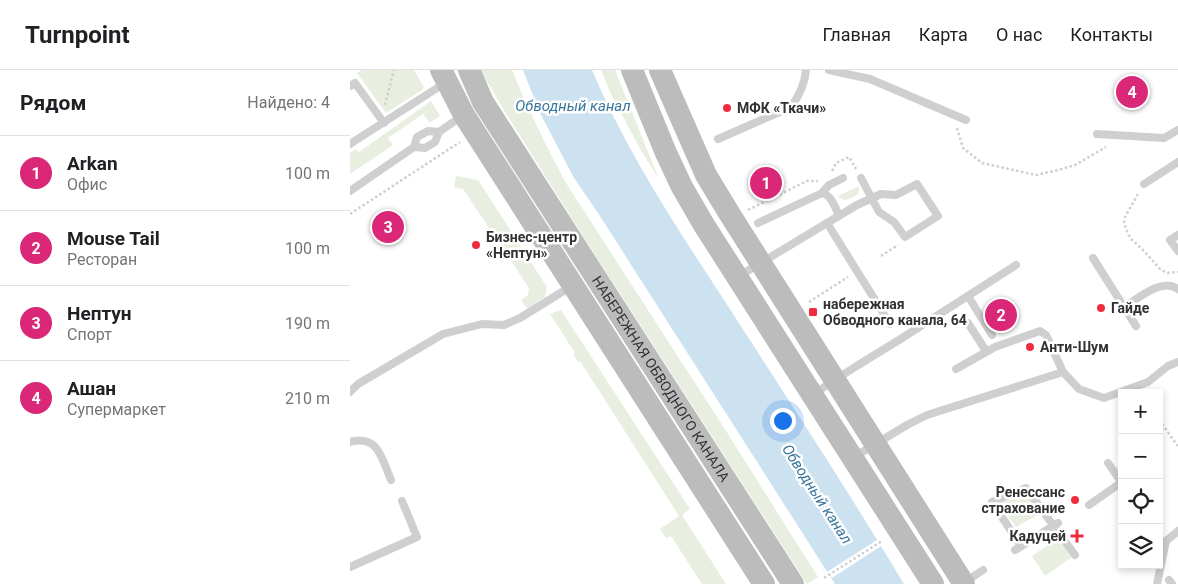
<!DOCTYPE html>
<html lang="ru">
<meta charset="utf-8">
<style>
body{margin:0;font-family:Roboto,sans-serif;background:#f6f6f6;color:#202124}
.controls{position:absolute;right:15px;bottom:15px;display:grid;overflow:hidden;border-radius:0px;box-shadow:0 2px 8px #0003}
.controls button{width:45px;height:45px;display:grid;place-items:center;padding:0;border:0;border-bottom:1px solid #e0e0e0;background:#fff;color:#202124;font:25px sans-serif}
.you{position:absolute;left:432px;top:350px;width:18px;height:18px;margin:-12px;border:4px solid #fff;border-radius:50%;background:#1a73e8;box-shadow:0 0 0 8px #1a73e833}
.badge{display:grid;place-items:center;width:32px;height:32px;border-radius:50%;background:#db2777;color:#fff;font-size:16px;font-weight:700}
.pin{position:absolute;translate:-50% -50%;border:2px solid #fff;box-shadow:0 1px 5px #0006}
.list{margin:0;padding:0;list-style:none}
h2{display:flex;justify-content:space-between;align-items:center;height:65px;margin:0;padding:0 20px;font-size:21px}
h2 small{font-size:16px;font-weight:400;color:#757577}
.list li{display:grid;grid-template-columns:32px 1fr auto;gap:15px;align-items:center;box-sizing:border-box;height:75px;padding:0 20px;border-top:1px solid #e0e0e0}
.list b{display:block;font-size:19px;white-space:nowrap}
.list p{margin:0;font-size:16px;white-space:nowrap;color:#757577}
.list em{font-size:16px;font-style:normal;color:#757577}
.icon{flex:none;width:28px;height:28px;fill:none;stroke:currentColor;stroke-width:2;stroke-linecap:round;stroke-linejoin:round}
.map{position:relative;flex:none;width:828px;height:514px;overflow:hidden}
header{display:flex;align-items:center;gap:30px;box-sizing:border-box;height:70px;padding:0 25px;background:#fff;border-bottom:1px solid #e0e0e0}
header strong{font-size:24px}
nav{display:flex;gap:28px;margin-inline-start:auto;font-size:18px}
main{display:flex}
aside{flex:1;background:#fff}
.map>svg:first-child{display:block}
.green{fill:#e9efe0}
.water{fill:#cce2f0}
.pier{fill:#fff}
.lines{fill:none;stroke-linecap:round;stroke-linejoin:round}
.path{stroke:#cfcfcf;stroke-width:2.5;stroke-dasharray:2.5 2.5;stroke-linecap:butt}
.service{stroke:#cfcfcf;stroke-width:8}
.secondary{stroke:#bcbcbc;stroke-width:22}
.poi-dot{fill:#f12d3d;stroke:#fff;stroke-width:2}
.labels{text-anchor:middle;dominant-baseline:central;stroke-width:5;stroke-linejoin:round;paint-order:stroke}
.poi-label{font-size:14px;font-weight:bold;fill:#323232;stroke:#fff;text-anchor:start}
.street-label{font-size:14px;fill:#323232;stroke:#fff}
.water-label{font-size:15px;font-style:italic;fill:#39769c;stroke:#fff}
</style>
<header>
<strong>Turnpoint</strong>
<nav><a>Главная</a><a>Карта</a><a>О нас</a><a>Контакты</a></nav>
</header>
<main>
<aside>
<h2>Рядом<small>Найдено: 4</small></h2>
<ul class="list">
<li><span class="badge">1</span><div><b>Arkan</b><p>Офис</p></div><em>100 m</em></li>
<li><span class="badge">2</span><div><b>Mouse Tail</b><p>Ресторан</p></div><em>100 m</em></li>
<li><span class="badge">3</span><div><b>Нептун</b><p>Спорт</p></div><em>190 m</em></li>
<li><span class="badge">4</span><div><b>Ашан</b><p>Супермаркет</p></div><em>210 m</em></li>
</ul>
</aside>
<div class="map">
<svg width="828" height="514" viewBox="0 0 828 514">
<rect width="100%" height="100%" fill="#fff"/>
<!-- green -->
<g class="green">
<path d="M12,0H64L74,17L72,20L39,41L36,43L7,3Z"/>
<path d="M130,0H162C178,39 196,76 216,113L378,364L468,507L457,514L226,155L155,42Z"/>
<path d="M251,0H265L309,109L289,77L260,22Z"/>
<path d="M81,31L90,46L80,53L73,44L38,68L43,75L0,104V83L6,79L9,82Z"/>
<path d="M106,106L128,110L197,217L195,227L177,239L171,230L178,225L179,218L113,119L104,117Z"/>
<path d="M509,116V119L508,124C501,128 495,134 488,126Z"/>
<path d="M211,240L340,439L332,445L376,514H352L321,466L316,468L310,459L329,446L230,291L228,292L223,284L225,283L200,244Z"/>
<path d="M677,424L689,444L666,457L650,433Z"/>
<path d="M708,468L722,487L695,506L682,486Z"/>
</g>
<!-- water -->
<path class="water" d="M173,0H242C277,83 327,158 376,233C436,326 497,419 554,514H485L248,143L224,108L190,43Z"/>
<!-- pier -->
<path class="pier" d="M527,470L531,476L482,508L477,502Z"/>
<g class="lines">
<!-- path -->
<g class="path">
<path d="M35,35L44,0"/>
<path d="M607,58L613,78L632,93L686,105L708,100L725,95L756,77"/>
<path d="M482,101L486,93L499,87L506,99"/>
<path d="M788,124L775,147L774,153L778,164L782,170L794,181L810,199L817,203L828,202"/>
<path d="M398,140L457,111H468"/>
<path d="M0,144L110,72"/>
<path d="M531,186L548,175"/>
<path d="M459,232L498,207"/>
<path d="M809,350L828,376"/>
<path d="M474,508L532,471"/>
</g>
<!-- service -->
<g class="service">
<path d="M479,0L520,9L616,50"/>
<path d="M0,16L5,13L34,53"/>
<path d="M747,64L814,68L828,60"/>
<path d="M368,69L441,37C449,26 455,14 456,0"/>
<path d="M0,74L95,13"/>
<path d="M64,77L75,78L85,72L89,62L112,46"/>
<path d="M794,114L828,92"/>
<path d="M0,121L64,77L67,67L78,61L89,62"/>
<path d="M472,123L479,115L493,108"/>
<path d="M408,153L472,123C482,126 485,137 489,146"/>
<path d="M477,153L540,254"/>
<path d="M828,165L820,170L828,181"/>
<path d="M743,188L786,256"/>
<path d="M389,206L507,135L531,124L546,125L567,114L588,146L555,167L544,152L529,142L511,108"/>
<path d="M618,226L642,265"/>
<path d="M774,237C788,229 812,207 828,219"/>
<path d="M618,253L636,281"/>
<path d="M606,299L645,277L690,261L696,265L713,302"/>
<path d="M0,322L8,314L93,264L132,254L154,255L170,248L220,217"/>
<path d="M465,323L505,297L549,270L666,195"/>
<path d="M0,372C28,364 32,389 41,410"/>
<path d="M504,387L557,355L577,345L713,302L729,319L754,328L798,312L818,296L828,292"/>
<path d="M758,393L772,413"/>
<path d="M739,435L772,412"/>
<path d="M671,476L642,432L676,418L725,485"/>
<path d="M665,480L708,453"/>
<path d="M0,497L67,467L52,431"/>
<path d="M819,510L822,514"/>
<path d="M615,512L633,500"/>
<path d="M807,514L816,471L828,461"/>
</g>
<!-- secondary -->
<g class="secondary">
<path d="M91,0L114,45L414,514"/>
<path id="s1" d="M119,0L133,32L443,514"/>
<path d="M282,0L316,83L332,117L354,155L583,514"/>
<path d="M310,0L356,105L379,143L614,514"/>
</g>
</g>
<!-- markers -->
<g class="poi-dot">
<circle cx="377" cy="38" r="5"/>
<circle cx="126" cy="175" r="5"/>
<circle cx="751" cy="238" r="5"/>
<rect x="458" y="237" width="10" height="10" rx="2.5"/>
<circle cx="680" cy="277" r="5"/>
<circle cx="725" cy="430" r="5"/>
<path d="M724.5 458.5h5v5h5v5h-5v5h-5v-5h-5v-5h5z"/>
</g>
<g class="labels">
<!-- poi labels -->
<g class="poi-label">
<text x="387" y="38">МФК «Ткачи»</text>
<text x="136" y="167">Бизнес-центр<tspan x="136" dy="16">«Нептун»</tspan></text>
<text x="473" y="234">набережная<tspan x="473" dy="16">Обводного канала, 64</tspan></text>
<text x="761" y="238">Гайде</text>
<text x="690" y="277">Анти-Шум</text>
<text x="715" y="422" text-anchor="end">Ренессанс<tspan x="715" dy="16">страхование</tspan></text>
<text x="716" y="466" text-anchor="end">Кадуцей</text>
</g>
<!-- street labels -->
<g class="street-label">
<text stroke="none"><textPath href="#s1" startOffset="364">НАБЕРЕЖНАЯ ОБВОДНОГО КАНАЛА</textPath></text>
</g>
<!-- water labels -->
<g class="water-label">
<text x="223" y="36">Обводный канал</text>
<text transform="translate(467 424) rotate(57)">Обводный канал</text>
</g>
</g>
</svg>
<div class="controls">
<button>+</button>
<button>−</button>
<button><svg class="icon" aria-label="locate" viewBox="0 0 24 24"><circle cx="12" cy="12" r="6"/><path d="M12 2v4M12 18v4M2 12h4M18 12h4"/></svg></button>
<button><svg class="icon" aria-label="layers" viewBox="0 0 24 24"><path d="M12 4l9 5-9 5-9-5zM3 14l9 5 9-5"/></svg></button>
</div>
<div class="you"></div>
<div class="pin badge" style="left:416px;top:113px">1</div>
<div class="pin badge" style="left:651px;top:245px">2</div>
<div class="pin badge" style="left:38px;top:157px">3</div>
<div class="pin badge" style="left:782px;top:22px">4</div>
</div>
</main>
